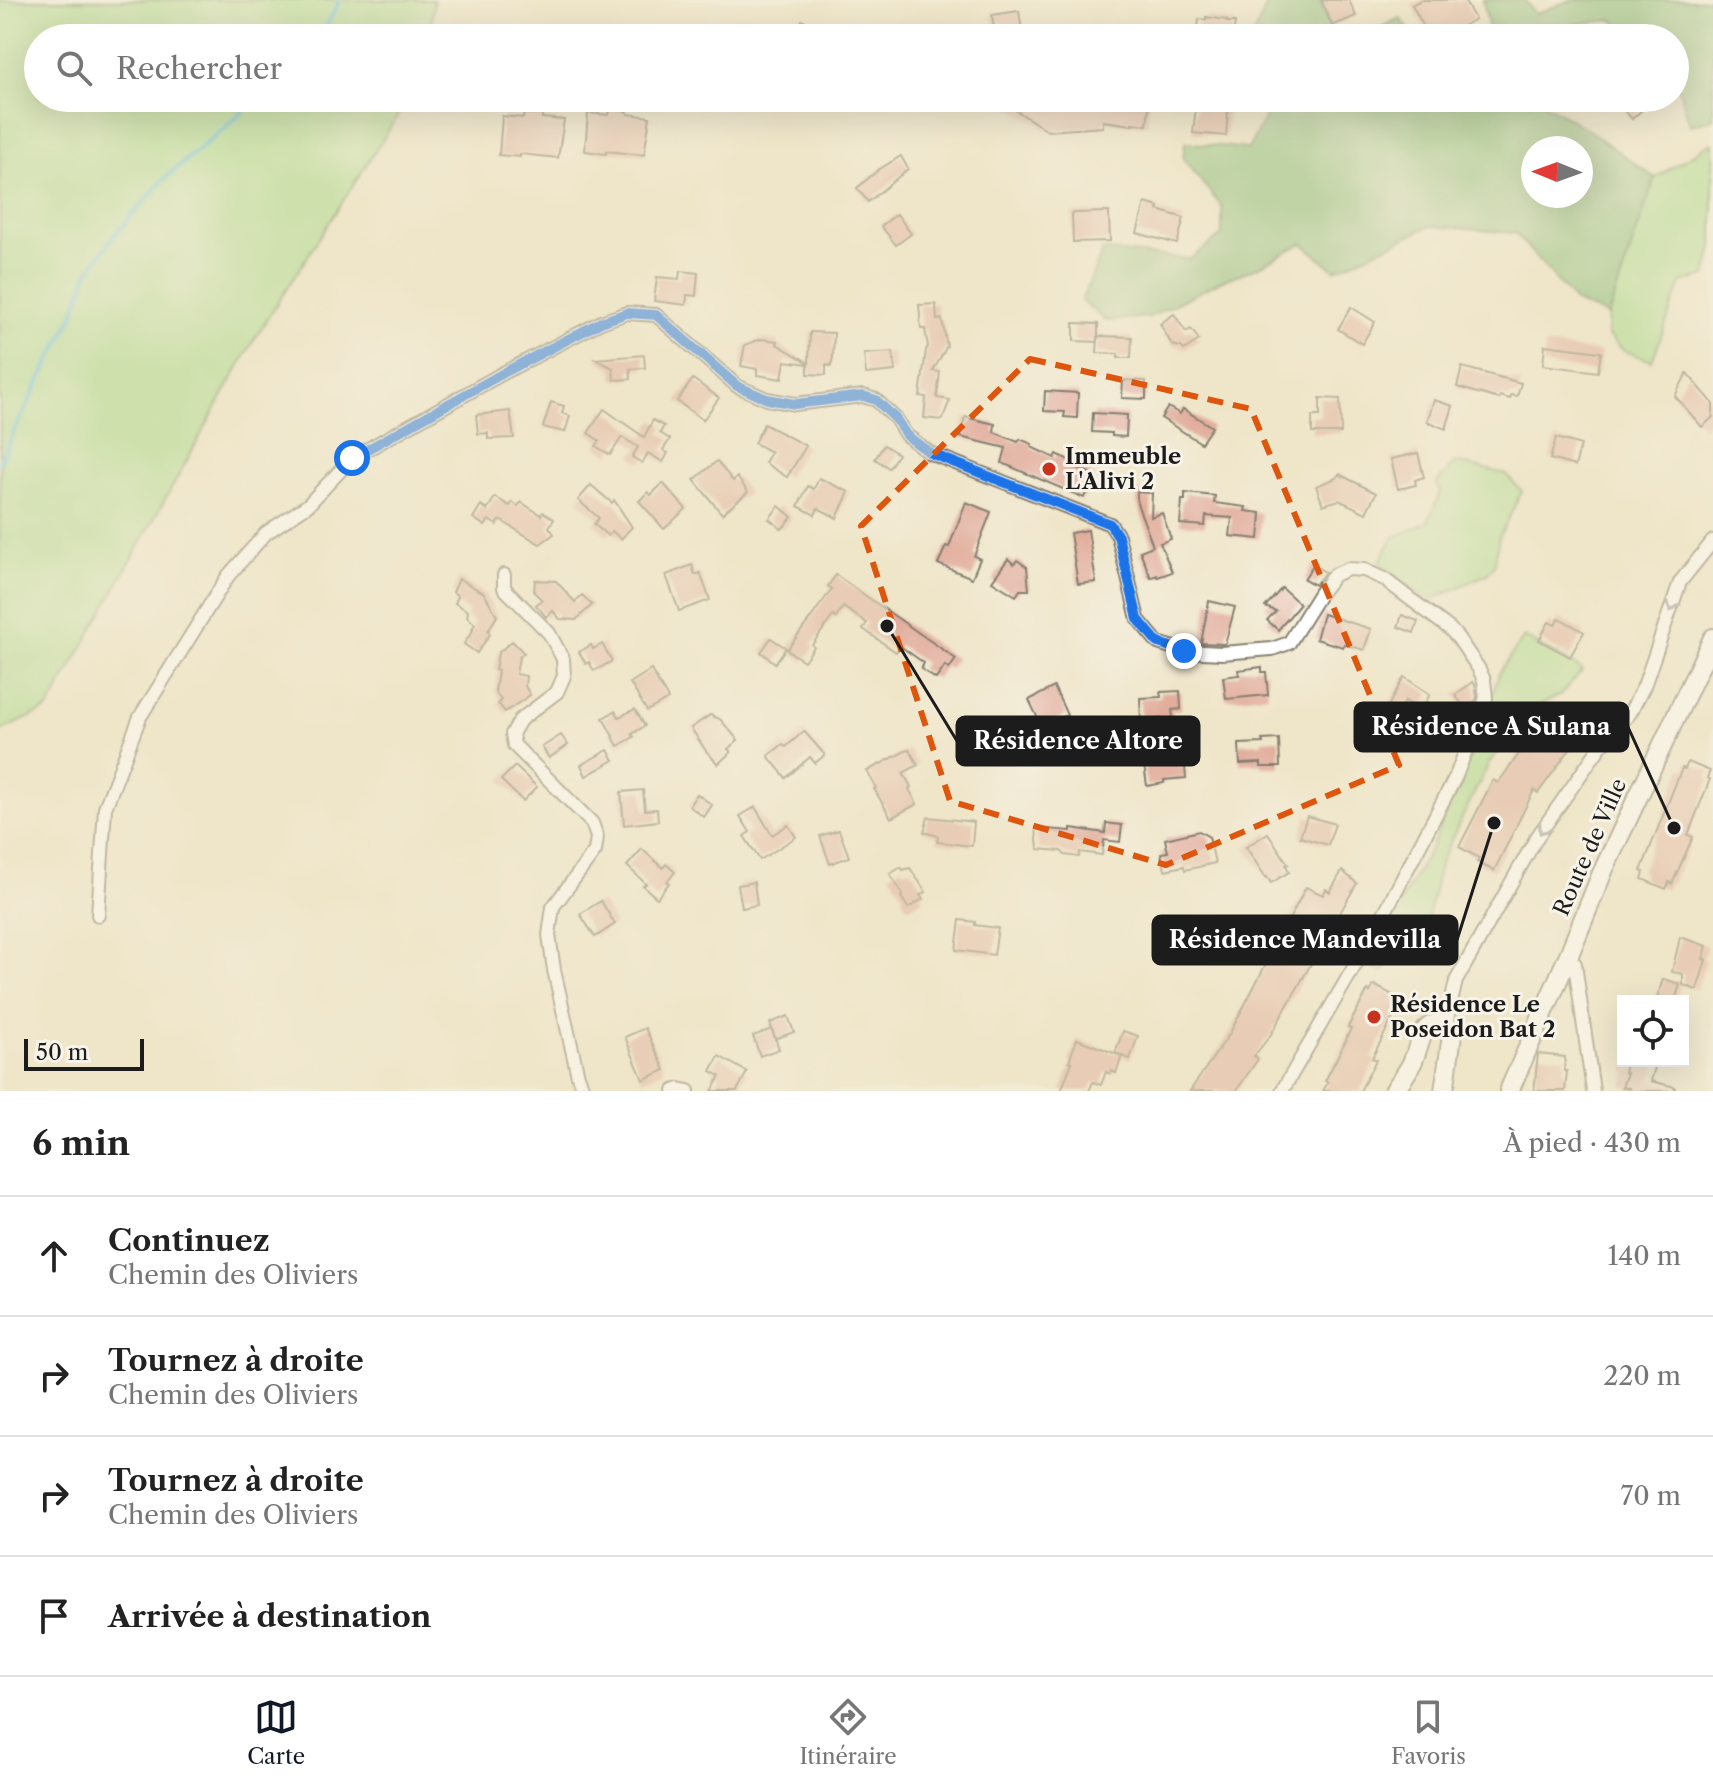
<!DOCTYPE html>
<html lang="fr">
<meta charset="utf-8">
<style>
body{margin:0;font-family:"Libre Caslon Text",serif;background:#f6f6f6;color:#222}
.controls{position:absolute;right:24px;bottom:24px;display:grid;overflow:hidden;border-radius:0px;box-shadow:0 8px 32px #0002}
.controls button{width:72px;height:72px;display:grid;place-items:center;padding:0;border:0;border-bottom:2px solid #e0e0e0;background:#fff;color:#222;font:40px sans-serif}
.compass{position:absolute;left:1521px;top:136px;width:72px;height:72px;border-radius:50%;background:#fff;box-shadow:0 8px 32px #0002;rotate:271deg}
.scale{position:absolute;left:24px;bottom:20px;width:120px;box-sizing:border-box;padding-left:8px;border:4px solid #1c1c1c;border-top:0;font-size:22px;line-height:28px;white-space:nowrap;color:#1c1c1c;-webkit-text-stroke:6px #f7f3e8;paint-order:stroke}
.stop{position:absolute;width:24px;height:24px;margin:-18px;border:6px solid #1a73e8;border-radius:50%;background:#fff}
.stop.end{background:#1a73e8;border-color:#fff;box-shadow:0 2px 8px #0008}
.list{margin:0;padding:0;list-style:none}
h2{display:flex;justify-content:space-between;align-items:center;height:104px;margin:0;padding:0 32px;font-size:34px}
h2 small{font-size:26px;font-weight:400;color:#767676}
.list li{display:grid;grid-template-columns:52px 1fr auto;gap:24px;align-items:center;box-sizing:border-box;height:120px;padding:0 32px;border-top:2px solid #e0e0e0}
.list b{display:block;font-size:30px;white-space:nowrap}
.list p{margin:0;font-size:26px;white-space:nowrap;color:#767676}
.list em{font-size:26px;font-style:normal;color:#767676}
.icon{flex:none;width:44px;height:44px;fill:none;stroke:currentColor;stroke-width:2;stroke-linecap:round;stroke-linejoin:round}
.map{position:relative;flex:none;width:1713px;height:1091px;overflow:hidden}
.search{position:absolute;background:#fff;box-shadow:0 8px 32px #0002;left:24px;right:24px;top:24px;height:88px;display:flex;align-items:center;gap:20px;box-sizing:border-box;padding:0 28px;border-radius:44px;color:#767676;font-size:30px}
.sheet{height:584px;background:#fff}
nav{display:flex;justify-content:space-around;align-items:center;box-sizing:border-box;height:112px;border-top:2px solid #e0e0e0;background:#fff;font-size:22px;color:#767676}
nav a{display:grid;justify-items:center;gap:4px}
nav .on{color:#111827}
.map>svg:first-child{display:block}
.green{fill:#a7dc8c;stroke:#627c54;stroke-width:2}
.forest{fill:#85bc78;stroke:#506c4a;stroke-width:2;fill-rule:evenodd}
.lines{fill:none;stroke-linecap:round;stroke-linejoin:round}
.stream{stroke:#58c1d5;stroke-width:5}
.building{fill:#e2ad9d}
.street-casing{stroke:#868072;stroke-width:16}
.secondary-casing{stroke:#868072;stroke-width:22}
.street{stroke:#fff;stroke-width:12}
.secondary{stroke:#fff;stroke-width:18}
.oneway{stroke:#999}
.route{stroke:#1a73e8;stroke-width:10}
.marked{fill:none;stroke:#de560d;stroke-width:6;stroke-dasharray:16 10;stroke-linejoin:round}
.poi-dot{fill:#c8321e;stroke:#f7f3e8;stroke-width:3}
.labels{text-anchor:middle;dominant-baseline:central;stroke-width:6;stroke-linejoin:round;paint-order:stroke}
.poi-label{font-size:22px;font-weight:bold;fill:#1c1c1c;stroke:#f7f3e8;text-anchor:start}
.street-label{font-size:22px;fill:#1c1c1c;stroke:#f7f3e8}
.leader{fill:none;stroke:#1c1c1c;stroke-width:3}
.callout-dot{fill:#1c1c1c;stroke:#f7f3e8;stroke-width:3}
.callout{fill:#1c1c1c;stroke:#1c1c1c;stroke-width:3}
.callout-label{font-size:24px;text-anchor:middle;font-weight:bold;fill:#fff}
</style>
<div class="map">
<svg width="1713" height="1091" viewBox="0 0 1713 1091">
<rect width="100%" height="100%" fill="#f7f3e8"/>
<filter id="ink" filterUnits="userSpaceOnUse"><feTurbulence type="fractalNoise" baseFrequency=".0125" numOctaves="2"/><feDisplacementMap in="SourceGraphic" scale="16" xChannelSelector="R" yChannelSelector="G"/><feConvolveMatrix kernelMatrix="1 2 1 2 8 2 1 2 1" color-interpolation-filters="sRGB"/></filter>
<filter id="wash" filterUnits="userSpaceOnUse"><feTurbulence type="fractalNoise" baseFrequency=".006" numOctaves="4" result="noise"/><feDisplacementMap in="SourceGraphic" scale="32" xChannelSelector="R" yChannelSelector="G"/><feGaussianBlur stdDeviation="1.8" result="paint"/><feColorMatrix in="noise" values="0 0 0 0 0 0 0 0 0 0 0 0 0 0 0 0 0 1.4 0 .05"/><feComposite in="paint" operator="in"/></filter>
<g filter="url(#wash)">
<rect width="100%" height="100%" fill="#efe5c9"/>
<!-- green -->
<g class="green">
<path d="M0,0H434L429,38H38V98H409L255,338L48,709L0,731Z"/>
<path d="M1713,143V247L1706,276L1681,283L1652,361L1624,351L1607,335L1608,316L1655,178L1709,144Z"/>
<path d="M1455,462L1505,474L1522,491L1499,537L1494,565L1487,574L1429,601L1379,563L1393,538L1428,522L1440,493L1437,483Z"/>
<path d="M1524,637L1583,670L1560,695L1532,708L1488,765L1441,860L1424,934L1381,973L1366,964L1432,846L1481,730L1499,673Z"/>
</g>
<!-- forest -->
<g class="forest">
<path d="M1269,0H1319L1335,38H1254L1253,36Z"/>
<path d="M1483,0H1525L1535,14L1571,0H1713V119L1690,125L1675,77V38H1632L1613,20L1575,24L1562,38H1488L1490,37Z"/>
<path d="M1400,18L1416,38H1358Z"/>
<path d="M1269,98H1536L1591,132L1655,178L1608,316L1575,302L1515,233L1430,226L1335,270L1302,243L1258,267L1221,281L1149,317L1106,321L1081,301L1103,250L1190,259L1222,235V207L1183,159L1185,142L1248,149L1268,111ZM1581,148V196H1533V148Z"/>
</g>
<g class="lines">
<!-- stream -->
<g class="stream">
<path d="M314,38L328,23L340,0"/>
<path d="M0,462L18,423L73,316L88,272L116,233L166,177L234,120L257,98"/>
</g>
</g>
<g id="blocks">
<!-- building -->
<g class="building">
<path d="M1321,0H1349L1356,16L1332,26Z"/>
<path d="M1421,0H1464L1475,19L1442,38H1430L1412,5Z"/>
<path d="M1019,11L1023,38H995L992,15Z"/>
<path d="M1206,17L1227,20V22H1235L1233,38H1197L1199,19L1206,20Z"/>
<path d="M802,20L847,37V38H795Z"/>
<path d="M1014,98H1049L1048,99L1150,98L1147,125L1132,123V125L1103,121V127L1048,131L1009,106Z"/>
<path d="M1197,98H1229L1226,136L1193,133Z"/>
<path d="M1613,98H1655L1632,119Z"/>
<path d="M610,109L628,112V114L650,117L644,155L606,151V154L585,151L588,113L609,115Z"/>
<path d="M524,113L542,115V118L564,120L558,158L520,154V157L499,155L502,116L523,118Z"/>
<path d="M901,156L908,169L868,202L857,188L878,170Z"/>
<path d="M1145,203L1159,207L1158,210L1184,218L1177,244L1137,233Z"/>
<path d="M1109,212L1110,241L1073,242L1072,213Z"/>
<path d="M897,214L911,234L896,245L881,226Z"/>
<path d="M680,271L698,273L696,296L687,295L686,305L654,301L657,277L679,279Z"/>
<path d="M936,304L937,320L942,319L947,346L933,371L940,372L937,398L950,400L942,420L924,418L926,397L920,396L926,350L928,346L925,329H921L919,305Z"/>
<path d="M1351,307L1375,322L1362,344L1338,329Z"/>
<path d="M1174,314L1186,332L1191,329L1199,340L1184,350L1181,347L1172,345L1160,324Z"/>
<path d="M1074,323L1098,324V342L1074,341Z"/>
<path d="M810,332L834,333L833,357L831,366L826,365V375L808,374V364L785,361L782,379L757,375V369L741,366L745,345L761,339L778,341L777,344L809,363Z"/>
<path d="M1098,336L1132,337L1131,358H1118V354L1097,353Z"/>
<path d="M1545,345L1601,352L1598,372L1543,365Z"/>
<path d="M893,352L895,371L866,374L864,354Z"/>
<path d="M644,355L645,368L630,369L631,379L614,380L613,368L595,359Z"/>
<path d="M1462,367L1521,383L1517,396L1511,395L1510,399L1500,396L1499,399L1457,387Z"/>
<path d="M1687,373L1713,403V417L1702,427L1675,396Z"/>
<path d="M693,379L719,398L703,420L677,401Z"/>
<path d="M1123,380L1146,381V399L1122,398Z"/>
<path d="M1045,391L1078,393L1077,418L1064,417L1065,412L1044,411Z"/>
<path d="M1320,398L1340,399L1341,433H1312V416H1320Z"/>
<path d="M1434,400L1453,406L1446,429L1427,422Z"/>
<path d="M551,402L564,406L562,413L570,416L565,432L543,427Z"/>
<path d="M1168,407L1180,414L1183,409L1212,427L1201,443L1161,418Z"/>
<path d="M604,409L644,437L653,420L664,426L660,433L670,439L663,450L668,453L663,462L648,453L642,463L632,457L638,447L622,437L610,455L596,446L600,441L588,433Z"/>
<path d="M510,411L514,438L488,439V433L478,434L476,415Z"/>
<path d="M1093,413L1127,415L1126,437L1112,436V433L1092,432Z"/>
<path d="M965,417L995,424L994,432L1018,442L1020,439L1032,444L1031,447L1055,458L1057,454L1071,461L1069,464L1094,475L1084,498L1002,463L1006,448L960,437Z"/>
<path d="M764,424L806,446L787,477L765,463L771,452L754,443Z"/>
<path d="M1556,438L1581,445L1575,466L1550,459Z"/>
<path d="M884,445L898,454L889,468L875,459Z"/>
<path d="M1418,453L1424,477L1415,480L1416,485L1398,489L1391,459Z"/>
<path d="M717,461L733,481L737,477L748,492L722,514L694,480Z"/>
<path d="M1339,474L1376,493L1366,513L1339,500L1323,505L1316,486L1336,478Z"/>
<path d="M819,478L849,492L837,518L818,508L815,515L798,506L808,486L814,489Z"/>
<path d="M663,483L686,509L664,529L639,501L648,492L651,495Z"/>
<path d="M591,485L612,503L614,500L632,527L621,539L612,531L608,536L594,524L599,518L578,500Z"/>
<path d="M1137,492L1152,493L1151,517L1162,513L1171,539L1160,543L1172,572L1158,577L1157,575L1151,578L1140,551L1153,546L1137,503Z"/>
<path d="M1185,493L1215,496L1214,503L1246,507L1245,511L1261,513L1259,539L1230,536L1232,518L1206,516L1205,526L1180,524L1182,500H1185Z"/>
<path d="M495,497L510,506L512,502L518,506L521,502L541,515L543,512L554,519L549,527L554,534L540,544L500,520L497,525L489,520L485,526L473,518L481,505L487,510Z"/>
<path d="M966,502L991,512L974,556L980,559L972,578L938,564L946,546L949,547Z"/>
<path d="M779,506L792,517L782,529L769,519Z"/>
<path d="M1088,530L1096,582L1078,584L1070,533Z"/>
<path d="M1008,559L1014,564L1017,560L1027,567L1029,590H1020L1016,596L992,581Z"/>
<path d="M692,565L695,575L700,573L710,600L679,611L666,575Z"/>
<path d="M1313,565L1325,572L1315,585L1304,579Z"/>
<path d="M836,575L956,659L949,669L945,666L936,679L921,669L924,663L900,646L896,652L863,629L867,623L843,607L836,618L833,616L812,645L814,647L804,661L787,650L832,589L828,586Z"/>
<path d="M459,579L484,593L497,616L488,631L490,634L477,653L464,644L473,630L472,629L475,624L467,617L468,611L455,603L458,596L453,592Z"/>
<path d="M535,580L556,581L575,602L582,595L592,605L576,620L560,619L553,611L546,617L536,605L542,600L534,592Z"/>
<path d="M1282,588L1300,604L1278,630L1267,620L1276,611L1265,607Z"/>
<path d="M1209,601L1235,607L1225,644L1201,643Z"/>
<path d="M1323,614L1371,629L1364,650L1344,644L1343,647L1316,639Z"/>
<path d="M1402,615L1418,621L1414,633L1398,627Z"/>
<path d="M1559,618L1584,632L1570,657L1539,640L1549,622L1555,625Z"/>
<path d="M771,638L786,648L775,663L761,652Z"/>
<path d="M512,641L524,653L519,657L516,674L526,676L525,686L530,695L505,712L498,703L501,700L495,692L498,671L495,670L498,653Z"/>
<path d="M602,644L612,661L594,671L589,662L586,664L579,652L591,645L593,649Z"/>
<path d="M1262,667V672H1266L1268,695L1226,699L1223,677L1239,675L1238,670Z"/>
<path d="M651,670L668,699L647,711L630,683Z"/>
<path d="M1404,677L1430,694L1423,708L1418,706L1416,708L1405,701L1399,712L1388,706Z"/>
<path d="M1473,682L1475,685L1477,697L1476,700L1465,708L1455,695Z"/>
<path d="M1054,687L1067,715L1042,727L1029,700Z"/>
<path d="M1180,691L1181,709L1172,710L1173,718L1141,720L1140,698L1161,697L1160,692Z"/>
<path d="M1552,708L1583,731L1538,793L1534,790L1494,871L1477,862L1479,858L1459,847L1493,780L1498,783Z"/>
<path d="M635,709L645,726L632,734L634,737L618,746L603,718L615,711L619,717Z"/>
<path d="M710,715L720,719L738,740L728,749L731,752L718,764L706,751L691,728Z"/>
<path d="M804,731L825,755L815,763L810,757L786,778L768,756L783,744L786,747Z"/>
<path d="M561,735L568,745L549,758L542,747Z"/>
<path d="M1279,739L1280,767H1261V763L1240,764L1239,744L1263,743L1262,740Z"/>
<path d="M909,749L918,765L903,773L911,787L909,789L917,804L891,818L874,789L876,788L867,771Z"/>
<path d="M1178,749L1180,766L1185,767L1186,778L1164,780V783L1147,786L1144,765L1150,764L1149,753Z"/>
<path d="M608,750L614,760L586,776L581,765Z"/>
<path d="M1688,762L1710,771L1707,778L1710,779L1688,835L1693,837L1672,884L1669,882L1666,889L1642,879L1644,872L1641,871L1682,768L1685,769Z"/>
<path d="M515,766L537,787L523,801L501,780Z"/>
<path d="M643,790L645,810L657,809L658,821L624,825L621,792Z"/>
<path d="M697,794L712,805L704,817L689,806Z"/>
<path d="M755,807L772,835L788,825L796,837L760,860L744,836L750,832L740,816Z"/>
<path d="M1307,816L1335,824L1328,845L1300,837Z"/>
<path d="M928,817L974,822L972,846L937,842L938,836L924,832Z"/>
<path d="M1106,823L1122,825L1120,842L1104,840L1102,855L1080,852L1079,857L1065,855L1061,851L1038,849L1036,828L1071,831V828L1105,833Z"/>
<path d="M839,830L849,857L830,864L820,836Z"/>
<path d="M1199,831L1209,837L1215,863L1185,870L1184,866L1165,870L1161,853L1168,852L1165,839Z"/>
<path d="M1268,833L1288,864L1286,865L1289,872L1271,883L1267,877L1266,878L1246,847Z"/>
<path d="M642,849L663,868L666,864L675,872L667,882L669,883L657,898L643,886L646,884L627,866Z"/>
<path d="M901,867L903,870L910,868L926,892L920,895L923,899L908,908L901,897L903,895L890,874Z"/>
<path d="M1342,871L1357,883L1270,1036L1254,1056L1258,1059L1236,1091H1190L1230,1033L1306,887L1323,895L1326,889L1330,892Z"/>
<path d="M754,882L757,905L742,908L738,885Z"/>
<path d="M601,901L615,924L595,937L580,914Z"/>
<path d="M960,920L975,922V925L998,928L994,955L956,950Z"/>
<path d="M1680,937L1707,946L1703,959L1706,960L1697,990L1683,985V974L1672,972Z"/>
<path d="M1663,979L1680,984L1675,1001H1656Z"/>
<path d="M1374,985L1396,997L1393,1003L1399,1006L1372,1058L1376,1060L1360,1091H1323L1328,1082L1325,1081L1348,1036H1347L1351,1029L1348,1027L1368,990L1370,992Z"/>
<path d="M788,1016L794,1032L775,1039L770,1023Z"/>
<path d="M645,1028L665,1070L643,1080L625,1037Z"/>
<path d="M772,1029L779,1049L760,1056L753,1036Z"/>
<path d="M1123,1031L1138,1036L1130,1059L1115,1053Z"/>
<path d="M1077,1039L1122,1056L1116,1073L1112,1071L1111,1074L1106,1072L1101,1085L1093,1082L1089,1091H1061L1072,1062L1069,1061Z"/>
<path d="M1538,1054L1565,1057L1564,1071H1567L1565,1091H1534Z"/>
<path d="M719,1056L747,1072L737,1091H712L720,1076L711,1071Z"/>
<path d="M1627,1061H1657L1651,1081L1675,1087V1091H1628L1629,1088L1622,1087L1627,1073L1624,1072Z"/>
</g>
</g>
</g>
<g filter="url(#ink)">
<use href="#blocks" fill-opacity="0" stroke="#868072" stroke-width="2"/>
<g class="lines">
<!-- street casing -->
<g class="street-casing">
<g id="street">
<path d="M504,575V588L549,633L563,659L564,676L557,692L520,720L512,734L514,745L592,823L597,837L595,851L553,907L549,935L554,970L578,1076L584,1091"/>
<path d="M98,915L105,808L140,717L228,576L266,533L308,505L352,458L507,371L601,322L627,313L656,315L737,386L767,399L795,404L863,396L876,400L896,419L906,435L930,453L1110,524L1118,536L1138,619L1158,643L1184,651L1222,653L1272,649L1289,643L1320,593L1334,575L1348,569L1364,570L1384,579L1450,629L1458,638L1479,669L1484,680L1486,698L1456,776L1375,931L1282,1091"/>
<path d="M1568,957L1575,964L1593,1091"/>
<path d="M1446,1024L1456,981L1537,837L1600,747L1630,713L1644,686L1680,582L1713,541"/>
<path d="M674,1091L679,1089L688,1091"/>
</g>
</g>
<!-- secondary casing -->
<g class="secondary-casing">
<g id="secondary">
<path d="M1394,1091C1400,1082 1407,1073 1412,1063C1420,1047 1420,1019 1446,1024L1452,1035L1444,1091"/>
<path d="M1509,1091L1568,957L1603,871L1713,638"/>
</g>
</g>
<!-- street -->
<use href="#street" class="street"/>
<!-- secondary -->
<use href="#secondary" class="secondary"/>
</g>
<!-- one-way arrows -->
<defs><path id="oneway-chevron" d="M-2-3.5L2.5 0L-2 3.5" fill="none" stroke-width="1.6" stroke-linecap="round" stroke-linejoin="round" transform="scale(2)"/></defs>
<g class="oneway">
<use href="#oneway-chevron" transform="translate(1672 606) rotate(109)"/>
<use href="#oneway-chevron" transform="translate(1543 829) rotate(126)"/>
</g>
</g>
<g class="lines" filter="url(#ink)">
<!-- route -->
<path class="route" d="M352,458L507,371L601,322L627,313L656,315L737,386L767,399L795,404L863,396L876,400L896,419L906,435L930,453L1110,524L1118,536L1138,619L1158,643L1184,651"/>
</g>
<!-- marked area -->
<path d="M0 0H1713V1091H0ZM1030,359L1251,409L1399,765L1166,865L950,801L861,526Z" fill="#efe5c9" fill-opacity=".55" fill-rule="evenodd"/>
<path class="marked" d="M1030,359L1251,409L1399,765L1166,865L950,801L861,526Z"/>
<!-- markers -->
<g class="poi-dot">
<circle cx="1049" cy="469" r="8"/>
<circle cx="1374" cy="1017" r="8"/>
</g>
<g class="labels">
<!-- poi labels -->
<g class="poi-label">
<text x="1065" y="456">Immeuble<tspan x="1065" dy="25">L'Alivi 2</tspan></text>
<text x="1390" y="1004">Résidence Le<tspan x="1390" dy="25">Poseidon Bat 2</tspan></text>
</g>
<!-- street labels -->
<g class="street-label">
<text transform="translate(1590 847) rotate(-66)">Route de Ville</text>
</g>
</g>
<!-- callouts -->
<path class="leader" d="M1674 828L1628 727M887 626L957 741M1494 823L1457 940"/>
<g class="callout-dot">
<circle cx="1674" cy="828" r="8"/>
<circle cx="887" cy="626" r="8"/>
<circle cx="1494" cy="823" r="8"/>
</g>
<g class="callout">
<rect x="1355" y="703" width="273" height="48" rx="8"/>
<rect x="957" y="717" width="242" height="48" rx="8"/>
<rect x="1153" y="916" width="304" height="48" rx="8"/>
</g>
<g class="callout-label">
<text x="1491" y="735">Résidence A Sulana</text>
<text x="1078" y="749">Résidence Altore</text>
<text x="1305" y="948">Résidence Mandevilla</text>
</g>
</svg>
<div class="controls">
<button><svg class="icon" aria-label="locate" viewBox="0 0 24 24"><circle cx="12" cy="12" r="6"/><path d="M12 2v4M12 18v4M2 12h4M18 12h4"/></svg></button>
</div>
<svg class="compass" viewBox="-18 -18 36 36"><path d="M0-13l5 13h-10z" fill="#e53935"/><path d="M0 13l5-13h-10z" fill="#767676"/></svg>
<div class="scale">50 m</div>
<div class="stop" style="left:352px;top:458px"></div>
<div class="stop end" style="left:1184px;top:651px"></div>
<div class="search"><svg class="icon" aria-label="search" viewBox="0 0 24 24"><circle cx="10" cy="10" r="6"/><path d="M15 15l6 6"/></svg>Rechercher</div>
</div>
<section class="sheet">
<h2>6 min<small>À pied · 430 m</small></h2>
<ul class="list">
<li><svg class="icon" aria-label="ahead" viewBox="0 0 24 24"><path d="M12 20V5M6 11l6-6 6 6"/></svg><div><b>Continuez</b><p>Chemin des Oliviers</p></div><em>140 m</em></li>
<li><svg class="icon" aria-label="right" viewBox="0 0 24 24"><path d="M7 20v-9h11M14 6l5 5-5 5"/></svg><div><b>Tournez à droite</b><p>Chemin des Oliviers</p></div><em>220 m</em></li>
<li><svg class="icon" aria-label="right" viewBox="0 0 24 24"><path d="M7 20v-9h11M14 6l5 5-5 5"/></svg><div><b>Tournez à droite</b><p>Chemin des Oliviers</p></div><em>70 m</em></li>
<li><svg class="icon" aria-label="arrive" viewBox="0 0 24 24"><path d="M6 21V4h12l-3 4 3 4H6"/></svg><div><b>Arrivée à destination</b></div></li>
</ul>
</section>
<nav>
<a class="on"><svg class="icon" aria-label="map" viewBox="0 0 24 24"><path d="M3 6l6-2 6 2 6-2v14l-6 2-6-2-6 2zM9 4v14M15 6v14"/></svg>Carte</a>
<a><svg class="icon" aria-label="directions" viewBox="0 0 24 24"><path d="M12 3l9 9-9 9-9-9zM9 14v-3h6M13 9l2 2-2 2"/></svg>Itinéraire</a>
<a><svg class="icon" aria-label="saved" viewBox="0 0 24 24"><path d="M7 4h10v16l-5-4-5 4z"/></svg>Favoris</a>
</nav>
